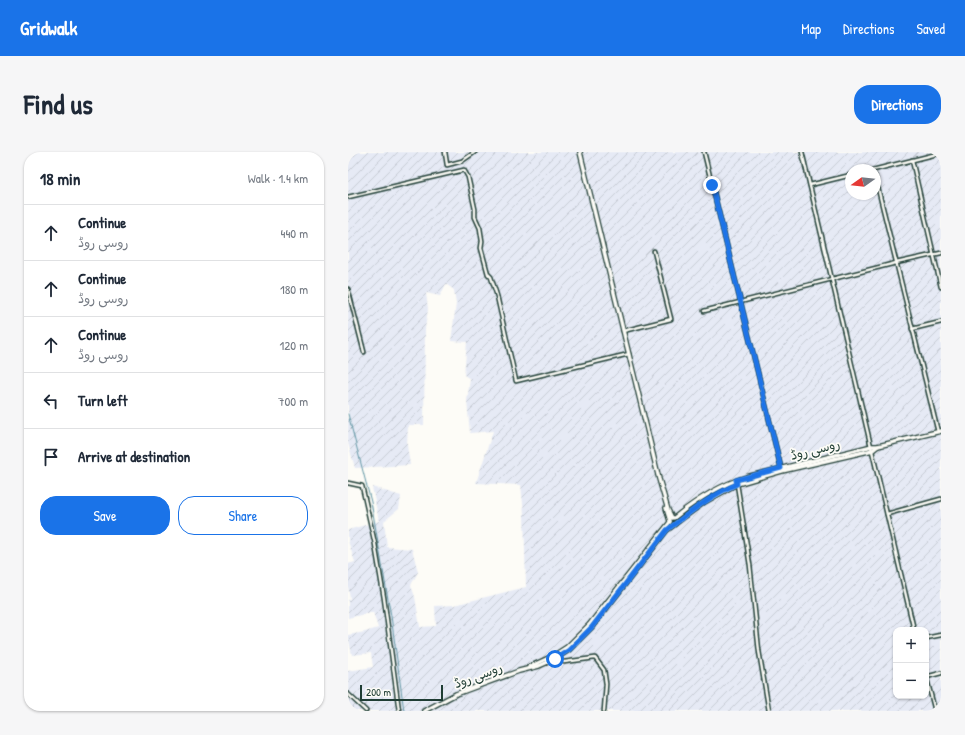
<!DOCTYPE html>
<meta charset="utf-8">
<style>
body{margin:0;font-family:"Patrick Hand","Playpen Sans Arabic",sans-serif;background:#f6f6f7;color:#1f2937}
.controls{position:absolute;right:12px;bottom:12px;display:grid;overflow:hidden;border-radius:8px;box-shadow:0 1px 3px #0004}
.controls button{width:36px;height:36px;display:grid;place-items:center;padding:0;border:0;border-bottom:1px solid #e0e1e3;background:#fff;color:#1f2937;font:20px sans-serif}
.compass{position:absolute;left:497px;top:12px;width:36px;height:36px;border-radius:50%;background:#fff;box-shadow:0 1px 3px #0004;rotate:255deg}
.scale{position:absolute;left:12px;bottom:10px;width:83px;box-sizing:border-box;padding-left:4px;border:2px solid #1f3d34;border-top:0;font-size:11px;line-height:14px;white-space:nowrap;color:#1f3d34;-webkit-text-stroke:3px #fdfcf7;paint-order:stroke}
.stop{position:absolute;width:12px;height:12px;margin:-9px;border:3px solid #1a73e8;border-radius:50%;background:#fff}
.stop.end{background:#1a73e8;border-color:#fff;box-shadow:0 1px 4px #0008}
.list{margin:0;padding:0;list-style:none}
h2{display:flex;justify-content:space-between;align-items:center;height:52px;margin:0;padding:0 16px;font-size:17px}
h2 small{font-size:13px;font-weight:400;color:#747a83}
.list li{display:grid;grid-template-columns:26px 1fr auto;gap:12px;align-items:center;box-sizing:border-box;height:56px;padding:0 16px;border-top:1px solid #e0e1e3}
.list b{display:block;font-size:15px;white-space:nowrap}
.list p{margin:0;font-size:13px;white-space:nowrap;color:#747a83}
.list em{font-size:13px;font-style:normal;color:#747a83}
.actions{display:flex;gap:8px;padding:12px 16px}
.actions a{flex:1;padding:9px 0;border:1px solid #1a73e8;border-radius:16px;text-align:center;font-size:14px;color:#1a73e8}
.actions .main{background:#1a73e8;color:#fff}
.icon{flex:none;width:22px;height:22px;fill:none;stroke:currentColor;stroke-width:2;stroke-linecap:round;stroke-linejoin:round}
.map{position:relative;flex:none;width:593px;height:559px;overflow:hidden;border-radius:16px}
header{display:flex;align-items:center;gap:24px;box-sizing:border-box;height:56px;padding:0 20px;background:#1a73e8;color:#fff}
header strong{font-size:19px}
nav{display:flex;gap:22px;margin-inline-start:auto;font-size:14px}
.intro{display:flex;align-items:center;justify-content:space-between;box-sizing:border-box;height:96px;padding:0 24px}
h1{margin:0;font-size:28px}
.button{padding:10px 18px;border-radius:16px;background:#1a73e8;color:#fff;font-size:14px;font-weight:700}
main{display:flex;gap:24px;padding:0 24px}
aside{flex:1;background:#fff;border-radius:16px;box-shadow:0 1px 3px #0004}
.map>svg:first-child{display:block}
.industrial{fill:url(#industrial-furrows);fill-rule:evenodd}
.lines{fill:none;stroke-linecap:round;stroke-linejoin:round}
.stream{stroke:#6297a5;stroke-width:1}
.minor-casing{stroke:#1f3d34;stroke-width:5.5}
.secondary-casing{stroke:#1f3d34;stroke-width:6}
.minor{stroke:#fdfcf7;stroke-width:2.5}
.secondary{stroke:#fdfcf7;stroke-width:3.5}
.route{stroke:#1a73e8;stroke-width:5}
.labels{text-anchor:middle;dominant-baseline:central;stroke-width:3.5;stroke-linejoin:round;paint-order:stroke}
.street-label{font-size:13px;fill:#1f3d34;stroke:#fdfcf7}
</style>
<header>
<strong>Gridwalk</strong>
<nav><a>Map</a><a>Directions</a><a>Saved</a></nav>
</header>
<div class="intro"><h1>Find us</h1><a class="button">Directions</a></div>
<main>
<aside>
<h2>18 min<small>Walk · 1.4 km</small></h2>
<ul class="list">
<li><svg class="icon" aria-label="ahead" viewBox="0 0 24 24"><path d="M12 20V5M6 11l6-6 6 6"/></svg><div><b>Continue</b><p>روسی روڈ</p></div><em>440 m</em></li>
<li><svg class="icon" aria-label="ahead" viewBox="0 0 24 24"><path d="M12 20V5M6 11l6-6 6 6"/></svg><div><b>Continue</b><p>روسی روڈ</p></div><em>180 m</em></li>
<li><svg class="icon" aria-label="ahead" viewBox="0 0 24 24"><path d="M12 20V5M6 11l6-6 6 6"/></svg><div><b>Continue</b><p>روسی روڈ</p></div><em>120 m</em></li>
<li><svg class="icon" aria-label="left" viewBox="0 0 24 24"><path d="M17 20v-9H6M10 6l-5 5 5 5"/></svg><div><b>Turn left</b></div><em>700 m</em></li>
<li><svg class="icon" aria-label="arrive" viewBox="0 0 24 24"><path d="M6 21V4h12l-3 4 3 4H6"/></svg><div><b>Arrive at destination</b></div></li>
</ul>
<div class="actions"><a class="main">Save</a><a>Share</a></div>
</aside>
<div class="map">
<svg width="593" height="559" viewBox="0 0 593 559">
<defs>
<pattern id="industrial-furrows" width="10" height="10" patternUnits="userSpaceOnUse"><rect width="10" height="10" fill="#e6eaf5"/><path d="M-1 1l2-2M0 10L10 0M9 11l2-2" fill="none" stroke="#c5cad3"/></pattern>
</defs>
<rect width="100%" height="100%" fill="#fdfcf7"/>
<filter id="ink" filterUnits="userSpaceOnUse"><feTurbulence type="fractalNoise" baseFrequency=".025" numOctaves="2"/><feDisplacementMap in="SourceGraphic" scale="8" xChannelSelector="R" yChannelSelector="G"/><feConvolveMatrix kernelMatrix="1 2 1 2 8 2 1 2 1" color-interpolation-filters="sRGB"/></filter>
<g filter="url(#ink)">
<!-- industrial -->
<path class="industrial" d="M0,0H593V559H0V519L25,515L23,501L4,503L0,483L17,480L30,476L25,460L0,466V448L2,447L0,434V412L7,410L0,389V378L31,369L24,335L53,344L51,357L36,369L39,395L64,397L70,420L63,433L67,445L72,475L88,474L87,454L106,453L178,435L176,361L173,333L128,331L145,279L122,281L119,249L122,227L116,223L119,190L103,189L108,152L106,138L98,132L92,144L78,141L80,157L77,177L76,273H60L59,293L62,313L7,316L0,291ZM503,18H527V42H503ZM548,478H578V544H548Z"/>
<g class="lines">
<!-- stream -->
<path class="stream" d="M0,262L23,350L43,464L56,559"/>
<!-- minor casing -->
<g class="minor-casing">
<g id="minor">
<path d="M97,0L99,13L114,9L127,0"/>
<path d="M356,0L433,316"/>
<path d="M454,0L566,478"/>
<path d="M564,8L593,135"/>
<path d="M525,18L593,1"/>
<path d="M527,24L590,280"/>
<path d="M462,33L503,23"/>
<path d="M0,45L116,18L120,25L127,57V65L132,76L134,89L133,96L140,122L143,125L149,144L168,229L281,202"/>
<path d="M0,137L16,200"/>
<path d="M356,159L548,111L593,101"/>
<path d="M564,177L593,170"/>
<path d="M275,179L323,167L306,99"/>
<path d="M0,331L14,334L27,392L36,446L51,559"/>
<path d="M389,332L402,413L411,499L421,559"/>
<path d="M539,362L593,347"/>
<path d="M578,486L593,483"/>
<path d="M207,507L216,510L247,506L256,518L258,532L256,559"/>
<path d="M578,524L587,559"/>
<path d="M578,525L593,521"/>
<path d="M0,542L18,559"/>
</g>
</g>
<!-- secondary casing -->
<g class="secondary-casing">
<g id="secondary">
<path d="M232,0L311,327L320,358L324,366"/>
<path d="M318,356L322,369"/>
<path d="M326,366C347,349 372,333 398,325L524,294H530L593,279"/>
<path d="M328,371L355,351L389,332L434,319L525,298L530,294"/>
<path d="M181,515L205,504L219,495L241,473L322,370"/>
<path d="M76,559L108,542L171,519L191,514L207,507L221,498L244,475L319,378L327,372"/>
</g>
</g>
<!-- minor -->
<use href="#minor" class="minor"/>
<!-- secondary -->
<use href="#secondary" class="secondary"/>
</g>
</g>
<g class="lines" filter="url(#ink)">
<!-- route -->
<path class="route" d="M207,507L221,498L244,475L319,378C341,361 363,343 389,332L388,328L433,316L364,33"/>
</g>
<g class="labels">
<!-- street labels -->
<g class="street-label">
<text transform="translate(467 297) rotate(-14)">روسی روڈ</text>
<text transform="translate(130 523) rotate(-20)">روسی روڈ</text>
</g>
</g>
</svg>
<div class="controls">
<button>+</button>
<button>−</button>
</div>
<svg class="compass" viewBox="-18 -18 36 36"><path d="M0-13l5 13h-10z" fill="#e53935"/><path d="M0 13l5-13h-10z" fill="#747a83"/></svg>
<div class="scale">200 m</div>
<div class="stop" style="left:207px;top:507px"></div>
<div class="stop end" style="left:364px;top:33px"></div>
</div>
</main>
